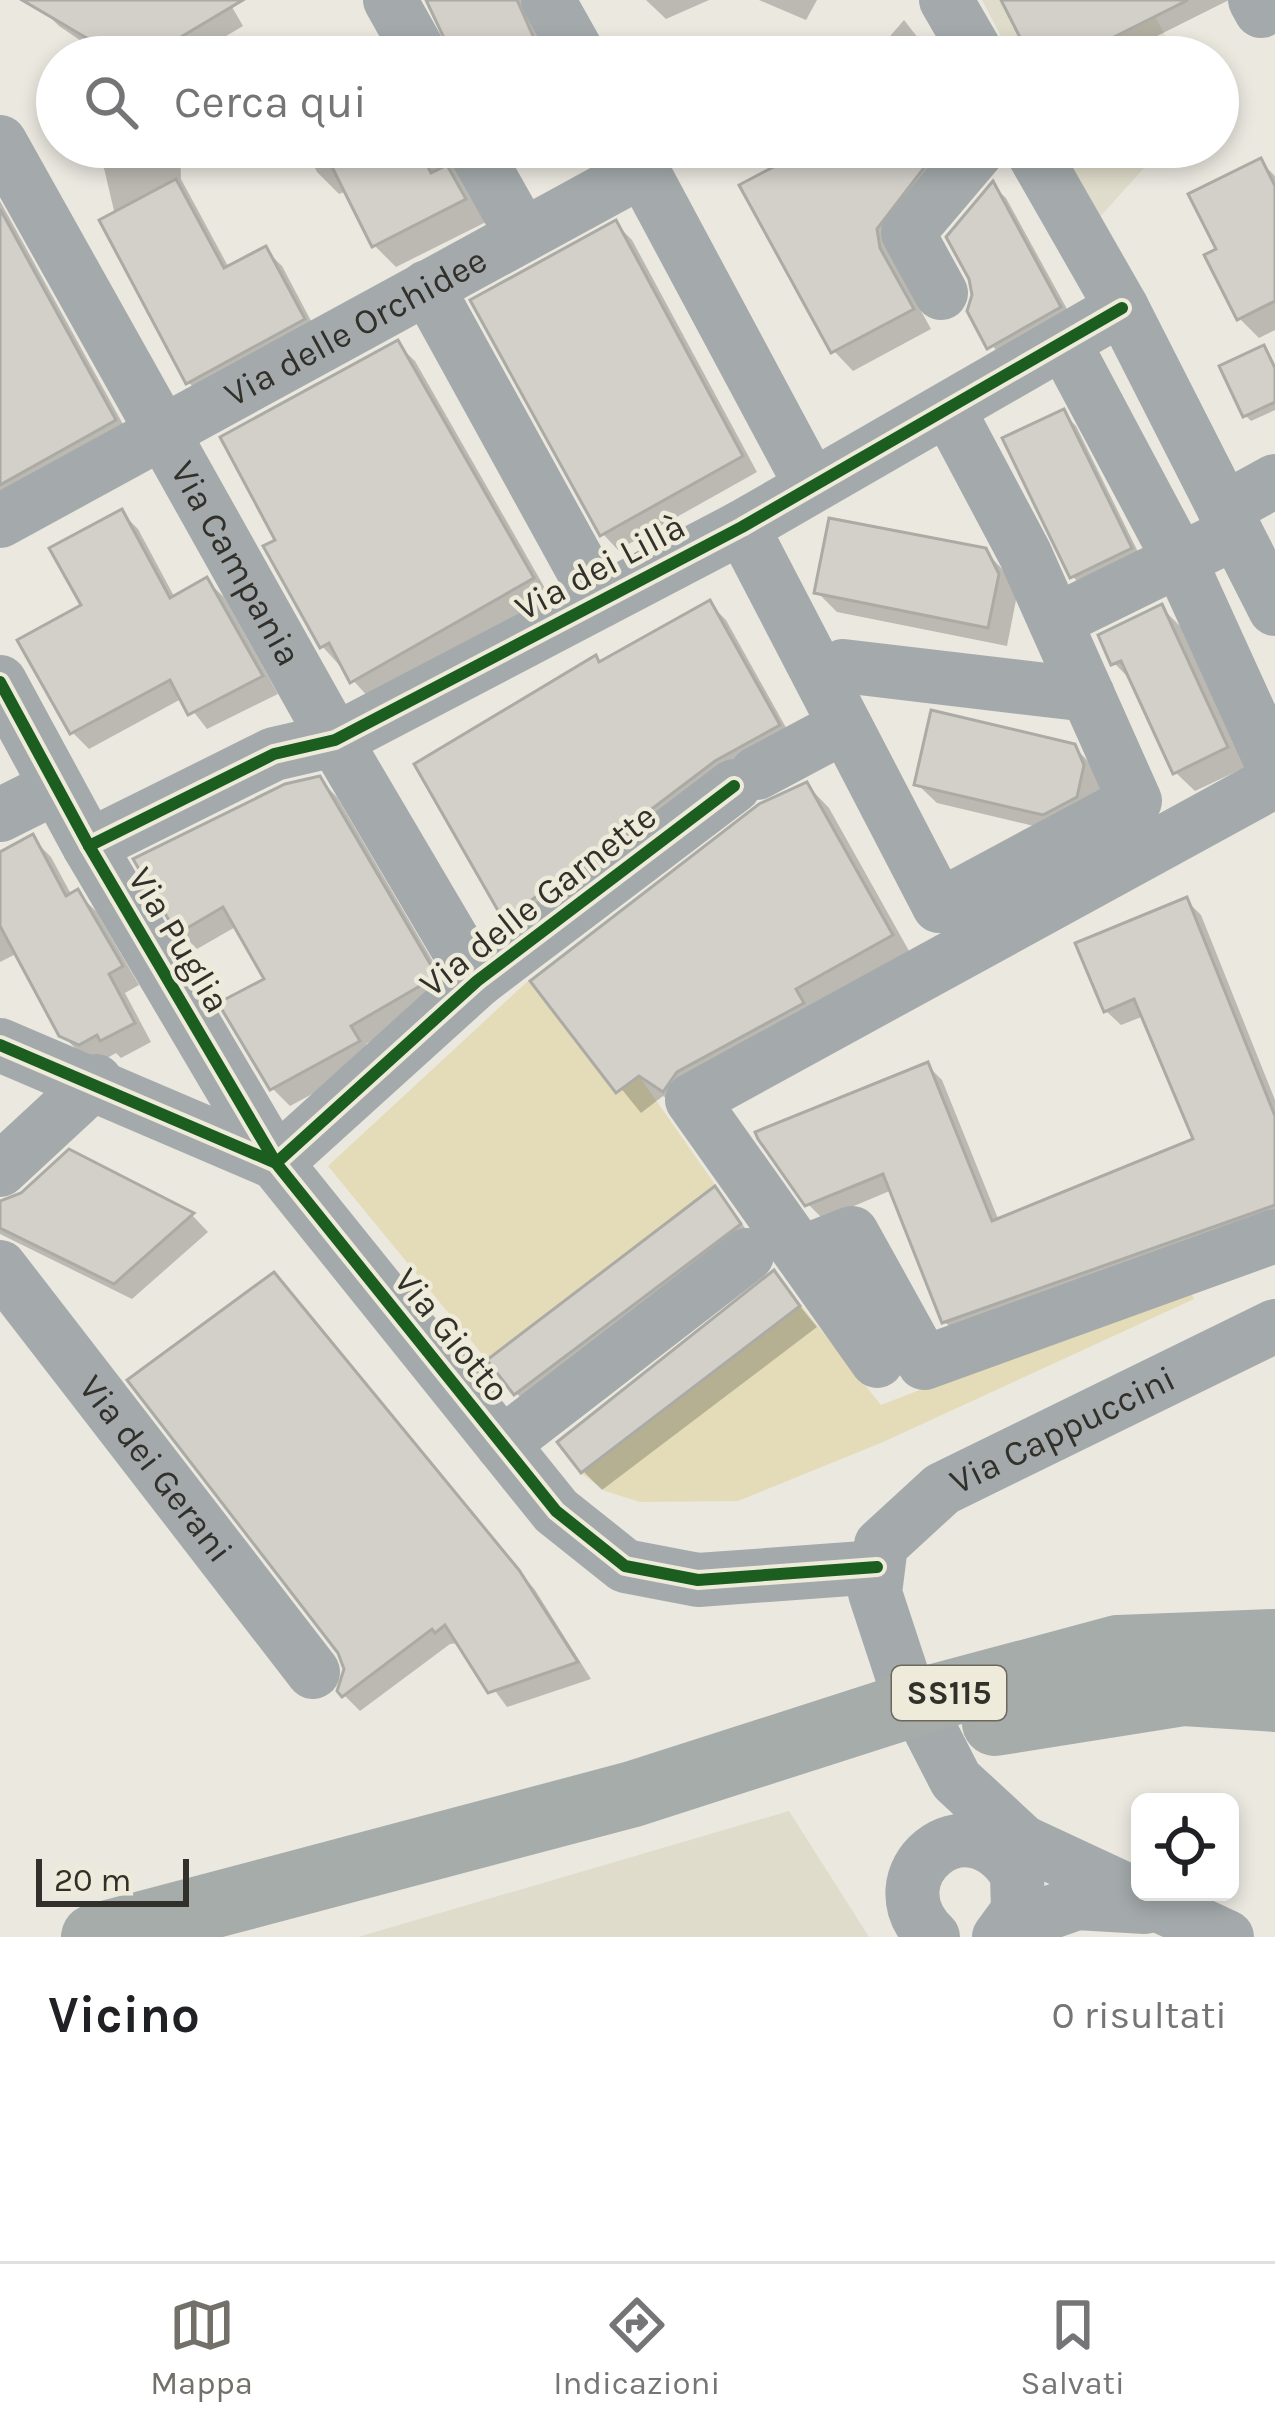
<!DOCTYPE html>
<html lang="it">
<meta charset="utf-8">
<style>
body{margin:0;font-family:Karla,sans-serif;background:#f2f2f2;color:#202124}
.controls{position:absolute;right:36px;bottom:36px;display:grid;overflow:hidden;border-radius:18px;box-shadow:0 6px 18px #0003}
.controls button{width:108px;height:108px;display:grid;place-items:center;padding:0;border:0;border-bottom:3px solid #e0e0e0;background:#fff;color:#202124;font:60px sans-serif}
.scale{position:absolute;left:36px;bottom:30px;width:153px;box-sizing:border-box;padding-left:12px;border:6px solid #31302a;border-top:0;font-size:33px;line-height:42px;white-space:nowrap;color:#31302a;-webkit-text-stroke:9px #eeebdb;paint-order:stroke}
.list{margin:0;padding:0;list-style:none}
h2{display:flex;justify-content:space-between;align-items:center;height:156px;margin:0;padding:0 48px;font-size:51px}
h2 small{font-size:39px;font-weight:400;color:#757577}
.icon{flex:none;width:66px;height:66px;fill:none;stroke:currentColor;stroke-width:2;stroke-linecap:round;stroke-linejoin:round}
.map{position:relative;flex:none;width:1275px;height:1937px;overflow:hidden}
.search{position:absolute;background:#fff;box-shadow:0 6px 18px #0003;left:36px;right:36px;top:36px;height:132px;display:flex;align-items:center;gap:30px;box-sizing:border-box;padding:0 42px;border-radius:66px;color:#757577;font-size:45px}
.sheet{height:324px;background:#fff}
nav{display:flex;justify-content:space-around;align-items:center;box-sizing:border-box;height:168px;border-top:3px solid #e0e0e0;background:#fff;font-size:33px;color:#757577}
nav a{display:grid;justify-items:center;gap:6px}
nav .on{color:#727069}
.map>svg:first-child{display:block}
.built{fill:#e0dccb}
.green{fill:#e4dcb8}
.shadow{fill:#0003}
.building{fill:#d2d0c9;stroke:#abaaa4;stroke-width:3}
.lines{fill:none;stroke-linecap:round;stroke-linejoin:round}
.minor{stroke:#a4aaab;stroke-width:54}
.major{stroke:#a6acaa;stroke-width:66}
.cycleway-casing{stroke:#eeebdb;stroke-width:20}
.cycleway{stroke:#1b5e20;stroke-width:12}
.labels{text-anchor:middle;dominant-baseline:central;stroke-width:9;stroke-linejoin:round;paint-order:stroke}
.shield{fill:#eeebdb;stroke:#6a685f;stroke-width:3}
.shield-label{font-size:33px;font-weight:bold;fill:#31302a}
.street-label{font-size:36px;fill:#31302a;stroke:#eeebdb}
</style>
<div class="map">
<svg width="1275" height="1937" viewBox="0 0 1275 1937">
<rect width="100%" height="100%" fill="#eae8df"/>
<!-- built -->
<g class="built">
<path d="M982,0H1146L1177,57H1012Z"/>
<path d="M1059,147H1163L1097,220Z"/>
<path d="M789,1811L869,1937H358Z"/>
</g>
<!-- green -->
<g class="green">
<path d="M529,980L616,1093L639,1076L716,1186L487,1360L328,1166Z"/>
<path d="M1187,1286L1194,1299L883,1442L738,1501L640,1502L605,1491L581,1473L801,1305L881,1405Z"/>
</g>
<!-- shadow -->
<g class="shadow">
<path d="M48,0H228L243,26L191,57H105L59,26L42,9Z"/>
<path d="M425,0H524L552,57H457Z"/>
<path d="M646,0H709L666,19Z"/>
<path d="M759,0H817L806,20Z"/>
<path d="M1005,0H1229L1115,57H1033Z"/>
<path d="M904,20L933,57H872Z"/>
<path d="M99,147H180L181,179L229,268L265,249L282,266L319,336L205,398L188,382L115,215Z"/>
<path d="M305,147H473L486,222L396,267L374,245L347,191L339,194L317,172Z"/>
<path d="M796,147H976L899,271L931,329L853,371L834,351L779,167Z"/>
<path d="M1261,162L1275,176V330L1259,338L1239,318L1220,250Z"/>
<path d="M993,186L1006,198L1073,320L1003,361L970,311Z"/>
<path d="M0,201L129,435L0,507Z"/>
<path d="M616,224L632,240L757,472L618,550L603,534Z"/>
<path d="M397,344L415,361L550,597L370,699L322,646L279,541Z"/>
<path d="M1264,349L1275,366V410L1251,421L1245,415Z"/>
<path d="M1063,413L1076,426L1143,562L1086,590L1073,577Z"/>
<path d="M122,513L138,529L175,598L207,581L224,597L278,694L207,729L183,698L89,749L72,732L85,606Z"/>
<path d="M985,551L1005,572L1017,595L1007,646L837,612L817,592Z"/>
<path d="M710,604L726,620L794,742L522,935L506,919L600,664Z"/>
<path d="M1161,607L1181,627L1246,767L1195,791L1175,772L1135,684L1114,663Z"/>
<path d="M1074,747L1094,767L1103,786L1064,833L937,803L917,784Z"/>
<path d="M319,779L337,797L448,987V997L366,1044L375,1060L290,1106L272,1088L268,980L237,926L197,949L180,932Z"/>
<path d="M807,785L829,808L913,958L686,1112L663,1096L641,1113L534,981Z"/>
<path d="M32,838L51,857L72,896L77,893L96,911L139,985L125,993L151,1042L121,1058L116,1053L100,1062L81,1054L61,1034L18,953L0,962V856Z"/>
<path d="M1186,900L1201,915L1275,1100V1225L959,1336L944,1321L892,1190L823,1219L808,1204L927,1065L942,1080L999,1221L1197,1140L1144,1016L1121,1025L1106,1011Z"/>
<path d="M70,1152L192,1215L208,1232L132,1299L0,1234V1201L22,1197Z"/>
<path d="M714,1190L759,1245L536,1412L516,1393Z"/>
<path d="M774,1274L817,1327L602,1490L583,1471Z"/>
<path d="M290,1292L535,1590L591,1679L507,1707L460,1643L450,1644L360,1711L344,1695L347,1669Z"/>
</g>
<!-- building -->
<g class="building">
<path d="M22,0H243L164,47V57H102V47Z"/>
<path d="M426,0H517L537,45L518,57H453Z"/>
<path d="M1001,0H1188L1074,57H1030Z"/>
<path d="M322,147H418L431,173L447,165L466,199L372,247Z"/>
<path d="M792,147H940L877,229L880,248L914,309L831,353L739,185L777,165Z"/>
<path d="M1261,158L1275,186V301L1237,320L1204,255L1216,249L1188,194Z"/>
<path d="M176,179L224,268L266,246L305,319L186,384L99,220Z"/>
<path d="M993,181L1061,307L987,349L967,311L972,295L969,279L946,237Z"/>
<path d="M0,209L116,420L0,485Z"/>
<path d="M616,220L743,456L600,536L470,300Z"/>
<path d="M398,340L534,578L350,683L329,643L320,648L263,546L275,540L220,437Z"/>
<path d="M1264,345L1275,368V402L1243,417L1219,366Z"/>
<path d="M1064,409L1132,548L1070,578L1002,438Z"/>
<path d="M122,509L170,598L207,577L263,676L188,715L170,680L70,734L17,640L81,605L49,548Z"/>
<path d="M829,518L986,548L999,574L988,628L814,593Z"/>
<path d="M710,600L780,725L715,761L504,921L414,764L596,655L599,662Z"/>
<path d="M1162,604L1228,747L1173,774L1121,661L1111,665L1098,635Z"/>
<path d="M931,710L1075,744L1084,765L1077,797L1043,815L914,785Z"/>
<path d="M320,776L432,967V979L351,1026L360,1041L270,1090L218,1003L264,979L223,907L177,934L133,859L285,784Z"/>
<path d="M807,782L893,935L796,989L804,1003L677,1072L663,1092L639,1076L616,1093L530,981L759,804Z"/>
<path d="M33,834L66,896L78,889L123,966L109,974L135,1023L100,1041L97,1035L79,1045L59,1036L0,926V852Z"/>
<path d="M1187,897L1275,1116V1205L942,1323L883,1174L805,1206L758,1139L755,1132L928,1062L992,1221L1193,1139L1134,999L1104,1012L1075,943Z"/>
<path d="M69,1149L194,1213L114,1284L0,1228V1201L21,1193Z"/>
<path d="M715,1186L741,1224L514,1395L487,1360Z"/>
<path d="M774,1270L800,1306L581,1473L557,1442Z"/>
<path d="M274,1272L519,1570L578,1662L488,1693L445,1625L435,1633L432,1629L342,1697L337,1691L344,1669L338,1653L127,1380Z"/>
</g>
<g class="lines">
<!-- minor -->
<g class="minor">
<path d="M390,0L422,57"/>
<path d="M548,0L580,57"/>
<path d="M946,0L979,57"/>
<path d="M1255,0L1261,11"/>
<path id="s1" d="M0,142L335,740L477,981"/>
<path d="M473,147L522,234"/>
<path d="M630,147L811,485"/>
<path d="M1030,147L1122,308L1275,609"/>
<path d="M427,287L600,601"/>
<path d="M941,293L908,233L981,147"/>
<path d="M1064,343L1179,559L1275,770"/>
<path d="M1224,509L1275,481"/>
<path id="s2" d="M0,521L643,170"/>
<path d="M742,527L939,906L1135,801L1025,554L949,411"/>
<path d="M1055,621L1212,544"/>
<path d="M843,666L1088,695"/>
<path d="M0,682L89,846L276,1163L477,981L734,786"/>
<path d="M757,773L845,726"/>
<path d="M0,815L56,787"/>
<path d="M89,846L274,754L335,740L742,527L1122,308"/>
<path d="M0,1045L276,1163L556,1511L625,1566L698,1580L877,1567"/>
<path d="M0,1170L96,1081"/>
<path d="M801,1253L852,1233L924,1363L1275,1236"/>
<path id="s3" d="M0,1267L313,1672"/>
<path d="M877,1361L692,1100L1275,781"/>
<path d="M502,1444L747,1255"/>
<path d="M987,1839L1023,1842L1227,1937"/>
<path id="s4" d="M1023,1842L956,1780L902,1675L875,1593L881,1545L942,1489L1275,1326"/>
<path d="M1009,1927L1077,1903L1145,1907"/>
<path d="M933,1937C870,1876 967,1793 1017,1874L1018,1911L999,1937"/>
</g>
<!-- major -->
<g class="major">
<path d="M995,1723L1184,1693L1275,1699"/>
<path d="M94,1937L633,1794L935,1697L1118,1648L1275,1642"/>
</g>
<!-- cycleway casing -->
<g class="cycleway-casing">
<g id="cycleway">
<path d="M0,682L89,846L276,1163L477,981L734,786"/>
<path d="M89,846L274,754L335,740L742,527L1122,308"/>
<path d="M0,1045L276,1163L556,1511L625,1566L698,1580L877,1567"/>
</g>
</g>
<!-- cycleway -->
<use href="#cycleway" class="cycleway"/>
</g>
<g class="labels">
<!-- shield labels -->
<rect class="shield" x="892" y="1666" width="114" height="54" rx="9"/>
<g class="shield-label">
<text x="949" y="1693">SS115</text>
</g>
<!-- street labels -->
<g class="street-label">
<text stroke="none"><textPath href="#s2" startOffset="405">Via delle Orchidee</textPath></text>
<text stroke="none"><textPath href="#s1" startOffset="483">Via Campania</textPath></text>
<text transform="translate(600 567) rotate(-28)">Via dei Lillà</text>
<text transform="translate(538 900) rotate(-38)">Via delle Garnette</text>
<text transform="translate(179 940) rotate(59)">Via Puglia</text>
<text transform="translate(452 1335) rotate(51)">Via Giotto</text>
<text stroke="none"><textPath href="#s4" startOffset="561">Via Cappuccini</textPath></text>
<text stroke="none"><textPath href="#s3" startOffset="255">Via dei Gerani</textPath></text>
</g>
</g>
</svg>
<div class="controls">
<button><svg class="icon" aria-label="locate" viewBox="0 0 24 24"><circle cx="12" cy="12" r="6"/><path d="M12 2v4M12 18v4M2 12h4M18 12h4"/></svg></button>
</div>
<div class="scale">20 m</div>
<div class="search"><svg class="icon" aria-label="search" viewBox="0 0 24 24"><circle cx="10" cy="10" r="6"/><path d="M15 15l6 6"/></svg>Cerca qui</div>
</div>
<section class="sheet">
<h2>Vicino<small>0 risultati</small></h2>
<ul class="list">
</ul>
</section>
<nav>
<a class="on"><svg class="icon" aria-label="map" viewBox="0 0 24 24"><path d="M3 6l6-2 6 2 6-2v14l-6 2-6-2-6 2zM9 4v14M15 6v14"/></svg>Mappa</a>
<a><svg class="icon" aria-label="directions" viewBox="0 0 24 24"><path d="M12 3l9 9-9 9-9-9zM9 14v-3h6M13 9l2 2-2 2"/></svg>Indicazioni</a>
<a><svg class="icon" aria-label="saved" viewBox="0 0 24 24"><path d="M7 4h10v16l-5-4-5 4z"/></svg>Salvati</a>
</nav>
